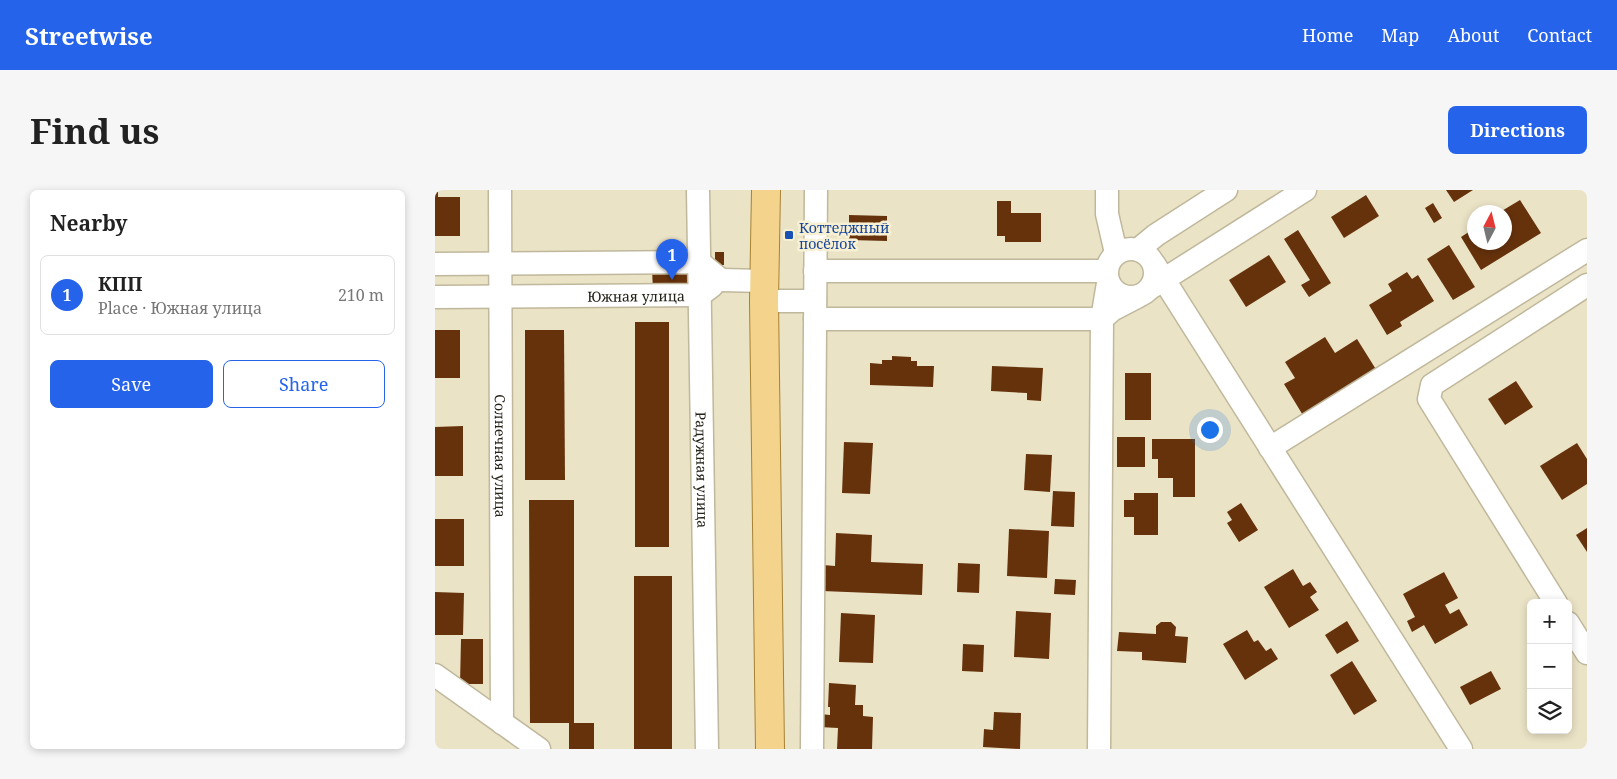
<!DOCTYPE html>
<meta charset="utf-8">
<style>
body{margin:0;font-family:"Noto Serif",serif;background:#f6f6f6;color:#222}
.controls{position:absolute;right:15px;bottom:15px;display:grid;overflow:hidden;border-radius:8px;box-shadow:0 2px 8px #0003}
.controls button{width:45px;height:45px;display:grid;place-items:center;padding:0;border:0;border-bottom:1px solid #e0e0e0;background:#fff;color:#222;font:25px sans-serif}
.compass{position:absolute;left:1032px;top:15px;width:45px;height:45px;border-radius:50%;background:#fff;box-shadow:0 2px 8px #0003;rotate:7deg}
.you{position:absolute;left:774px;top:239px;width:18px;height:18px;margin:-12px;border:4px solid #fff;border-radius:50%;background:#1a73e8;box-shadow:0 0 0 8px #1a73e833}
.badge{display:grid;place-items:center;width:32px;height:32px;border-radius:50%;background:#2563eb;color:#fff;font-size:16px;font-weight:700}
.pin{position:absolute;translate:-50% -41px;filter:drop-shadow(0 1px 2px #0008)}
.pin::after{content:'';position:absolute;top:26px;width:18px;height:15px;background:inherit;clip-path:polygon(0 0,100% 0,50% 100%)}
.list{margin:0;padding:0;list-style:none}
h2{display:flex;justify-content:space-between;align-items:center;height:65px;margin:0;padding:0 20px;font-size:21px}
h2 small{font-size:16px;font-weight:400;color:#767676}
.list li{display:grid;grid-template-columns:32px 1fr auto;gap:15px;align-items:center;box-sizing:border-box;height:80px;margin:0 10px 10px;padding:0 10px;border:1px solid #e0e0e0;border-radius:8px}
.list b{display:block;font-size:19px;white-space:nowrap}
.list p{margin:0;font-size:16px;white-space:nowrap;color:#767676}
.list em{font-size:16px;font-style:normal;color:#767676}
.actions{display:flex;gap:10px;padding:15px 20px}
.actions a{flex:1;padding:11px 0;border:1px solid #2563eb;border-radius:8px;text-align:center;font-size:18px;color:#2563eb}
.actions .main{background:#2563eb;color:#fff}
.icon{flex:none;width:28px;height:28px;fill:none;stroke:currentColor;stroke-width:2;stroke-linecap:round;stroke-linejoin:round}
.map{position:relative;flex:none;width:1152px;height:559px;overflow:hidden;border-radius:8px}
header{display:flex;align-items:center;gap:30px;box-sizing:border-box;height:70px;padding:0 25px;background:#2563eb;color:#fff}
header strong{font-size:24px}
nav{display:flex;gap:28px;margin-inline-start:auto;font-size:18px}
.intro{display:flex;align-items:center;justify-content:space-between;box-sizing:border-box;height:120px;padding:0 30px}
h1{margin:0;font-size:35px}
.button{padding:12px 22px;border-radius:8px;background:#2563eb;color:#fff;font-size:18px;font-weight:700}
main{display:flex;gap:30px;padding:0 30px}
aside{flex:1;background:#fff;border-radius:8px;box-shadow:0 2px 8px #0003}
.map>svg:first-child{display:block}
.building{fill:#66320c}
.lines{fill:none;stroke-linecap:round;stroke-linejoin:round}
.minor-casing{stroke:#c0b89c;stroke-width:25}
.major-casing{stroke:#a68232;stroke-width:30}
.minor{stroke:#fff;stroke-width:22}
.major{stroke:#f4d48d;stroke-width:28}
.transit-dot{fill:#1a4fb4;stroke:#f8f0d3;stroke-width:2}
.labels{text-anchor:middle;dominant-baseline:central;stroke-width:5;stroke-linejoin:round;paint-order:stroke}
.transit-label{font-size:14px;fill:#164399;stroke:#f8f0d3;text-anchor:start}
.street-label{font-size:14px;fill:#242117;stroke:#f8f0d3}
</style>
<header>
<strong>Streetwise</strong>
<nav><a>Home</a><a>Map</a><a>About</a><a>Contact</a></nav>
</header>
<div class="intro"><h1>Find us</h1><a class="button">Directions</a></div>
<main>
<aside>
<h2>Nearby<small></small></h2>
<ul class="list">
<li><span class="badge">1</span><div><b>КПП</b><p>Place · Южная улица</p></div><em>210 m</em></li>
</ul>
<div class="actions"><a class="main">Save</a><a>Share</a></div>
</aside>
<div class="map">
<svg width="1152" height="559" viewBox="0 0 1152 559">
<rect width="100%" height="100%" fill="#ebe3c6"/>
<!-- building -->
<g class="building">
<path d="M0,0H3V7H25V46H0Z"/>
<path d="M1011,0H1038L1019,12Z"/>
<path d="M931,5L944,26L909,48L896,27Z"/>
<path d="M1085,10L1106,43L1046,80L1026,47L1040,38V52H1070V22H1065Z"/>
<path d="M562,11H576V23H606V52H570V46H562Z"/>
<path d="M998,13L1007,28L999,33L990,18Z"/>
<path d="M414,25L452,26V51L414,50Z"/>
<path d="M863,40L896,93L874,107L866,95L875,90L849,49Z"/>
<path d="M1014,55L1040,97L1018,110L992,69Z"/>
<rect x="280" y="62" width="9" height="13"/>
<path d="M834,65L851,92L811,117L794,90Z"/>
<path d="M255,79L256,99L218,100L217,80Z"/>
<path d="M972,82L977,89L983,85L999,111L965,132L967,136L952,145L934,115L957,101L953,94Z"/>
<rect x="200" y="132" width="34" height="225"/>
<rect x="0" y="140" width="25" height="48"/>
<path d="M90,140H129L130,290H90Z"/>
<path d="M890,147L900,163L922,149L942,181L869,227L849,194L860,188L850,172Z"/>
<path d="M457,166L476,167V171H482V176H499L498,197L435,195V173L447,174V170H457Z"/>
<path d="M557,176L608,178L606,211L592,210V203L556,201Z"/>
<rect x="690" y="183" width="26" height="47"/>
<path d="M1081,191L1098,217L1070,235L1053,209Z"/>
<path d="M28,236V286H0V237Z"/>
<rect x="682" y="247" width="28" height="30"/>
<path d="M717,249H760V307H738V288H723V269H717Z"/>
<path d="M409,252L438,253L435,304L407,303Z"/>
<path d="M1142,253L1152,269V294L1127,310L1105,276Z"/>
<path d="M591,264L617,265L615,302L589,300Z"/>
<path d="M618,301L640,302L639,337L616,336Z"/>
<path d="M699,303H723V345H699V327H689V310H699Z"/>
<path d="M94,310H139V533H159V559H134V533H95Z"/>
<path d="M806,313L823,340L804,352L792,333L797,330L792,322Z"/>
<rect x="0" y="329" width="29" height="47"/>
<path d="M1152,338V362L1141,345Z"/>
<path d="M574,339L614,341L612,388L572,386Z"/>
<path d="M401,343L437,345L436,372L488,374L487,405L387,401L388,375L400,376Z"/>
<path d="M523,373L545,374L544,403L522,402Z"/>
<path d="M858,379L868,396L875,392L882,402L875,407L884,420L854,438L829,397Z"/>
<path d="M1009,382L1023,408L1010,415L1015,424L1024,419L1033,435L1000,454L989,435L977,442L972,431L980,427L968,404Z"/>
<rect x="199" y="386" width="38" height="173"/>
<path d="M620,389L641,390L640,405L619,404Z"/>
<path d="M0,402L29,403L28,445H0Z"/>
<path d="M581,421L616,423L614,469L579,467Z"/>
<path d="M406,423L440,425L438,473L404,472Z"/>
<path d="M912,431L924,451L902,464L890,445Z"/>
<path d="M726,432H736L741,437L740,446L753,447L751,473L707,470V462L682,461L684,442L721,444V436Z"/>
<path d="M812,440L819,452L823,450L831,461L836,458L843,469L810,490L788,454Z"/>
<path d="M26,449H48V494H25Z"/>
<path d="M528,454L549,455L548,482L527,481Z"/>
<path d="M917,471L942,511L919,525L895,485Z"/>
<path d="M1056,481L1066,499L1035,515L1025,497Z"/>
<path d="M394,493L421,495L420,515H428V526L438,527L437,559H402L403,538L384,537L385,524L395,525V517H393Z"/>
<path d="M559,522L586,523L585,559L548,557L549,539L558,540Z"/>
</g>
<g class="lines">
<!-- minor casing -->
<g class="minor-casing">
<g id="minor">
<path id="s1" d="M65,0L67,533"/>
<path id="s2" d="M263,0L272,559"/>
<path d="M672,0V24L681,63"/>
<circle cx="696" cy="83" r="24"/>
<path d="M704,59L721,45L791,0"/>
<path d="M0,74L264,72L286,90"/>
<path d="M719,74L1026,559"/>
<path d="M380,81H671"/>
<path d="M286,90L330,91"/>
<path d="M717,97L870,0"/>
<path id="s3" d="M0,107L265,105L277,96"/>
<path d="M329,111H380"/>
<path d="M380,129H667L677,120L702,107"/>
<path d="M835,258L1152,60"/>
<path d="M1121,413L994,209L997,195L1152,95"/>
<path d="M1133,433L1152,463"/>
<path d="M0,485L104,559"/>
<path d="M377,559L381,0"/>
<path d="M664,559L667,129L673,93"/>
</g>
</g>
<!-- major casing -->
<g class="major-casing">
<path id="major" d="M331,0L329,111L335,559"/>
</g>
<!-- minor -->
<use href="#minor" class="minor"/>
<!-- major -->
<use href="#major" class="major"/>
</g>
<!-- markers -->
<rect class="transit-dot" x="349" y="40" width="10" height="10" rx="2.5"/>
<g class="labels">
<!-- transit labels -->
<g class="transit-label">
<text x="364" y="37">Коттеджный<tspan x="364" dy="16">посёлок</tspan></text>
</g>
<!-- street labels -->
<g class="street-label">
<text stroke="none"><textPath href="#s3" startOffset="201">Южная улица</textPath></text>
<text stroke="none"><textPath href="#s1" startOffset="266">Солнечная улица</textPath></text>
<text stroke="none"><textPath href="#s2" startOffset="280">Радужная улица</textPath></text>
</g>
</g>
</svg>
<div class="controls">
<button>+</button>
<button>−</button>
<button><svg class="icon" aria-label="layers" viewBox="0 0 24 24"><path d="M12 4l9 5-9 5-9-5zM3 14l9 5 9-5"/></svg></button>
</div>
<svg class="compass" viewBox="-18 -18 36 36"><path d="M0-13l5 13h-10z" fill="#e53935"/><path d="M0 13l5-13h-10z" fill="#767676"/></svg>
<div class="you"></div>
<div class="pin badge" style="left:237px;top:90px">1</div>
</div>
</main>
